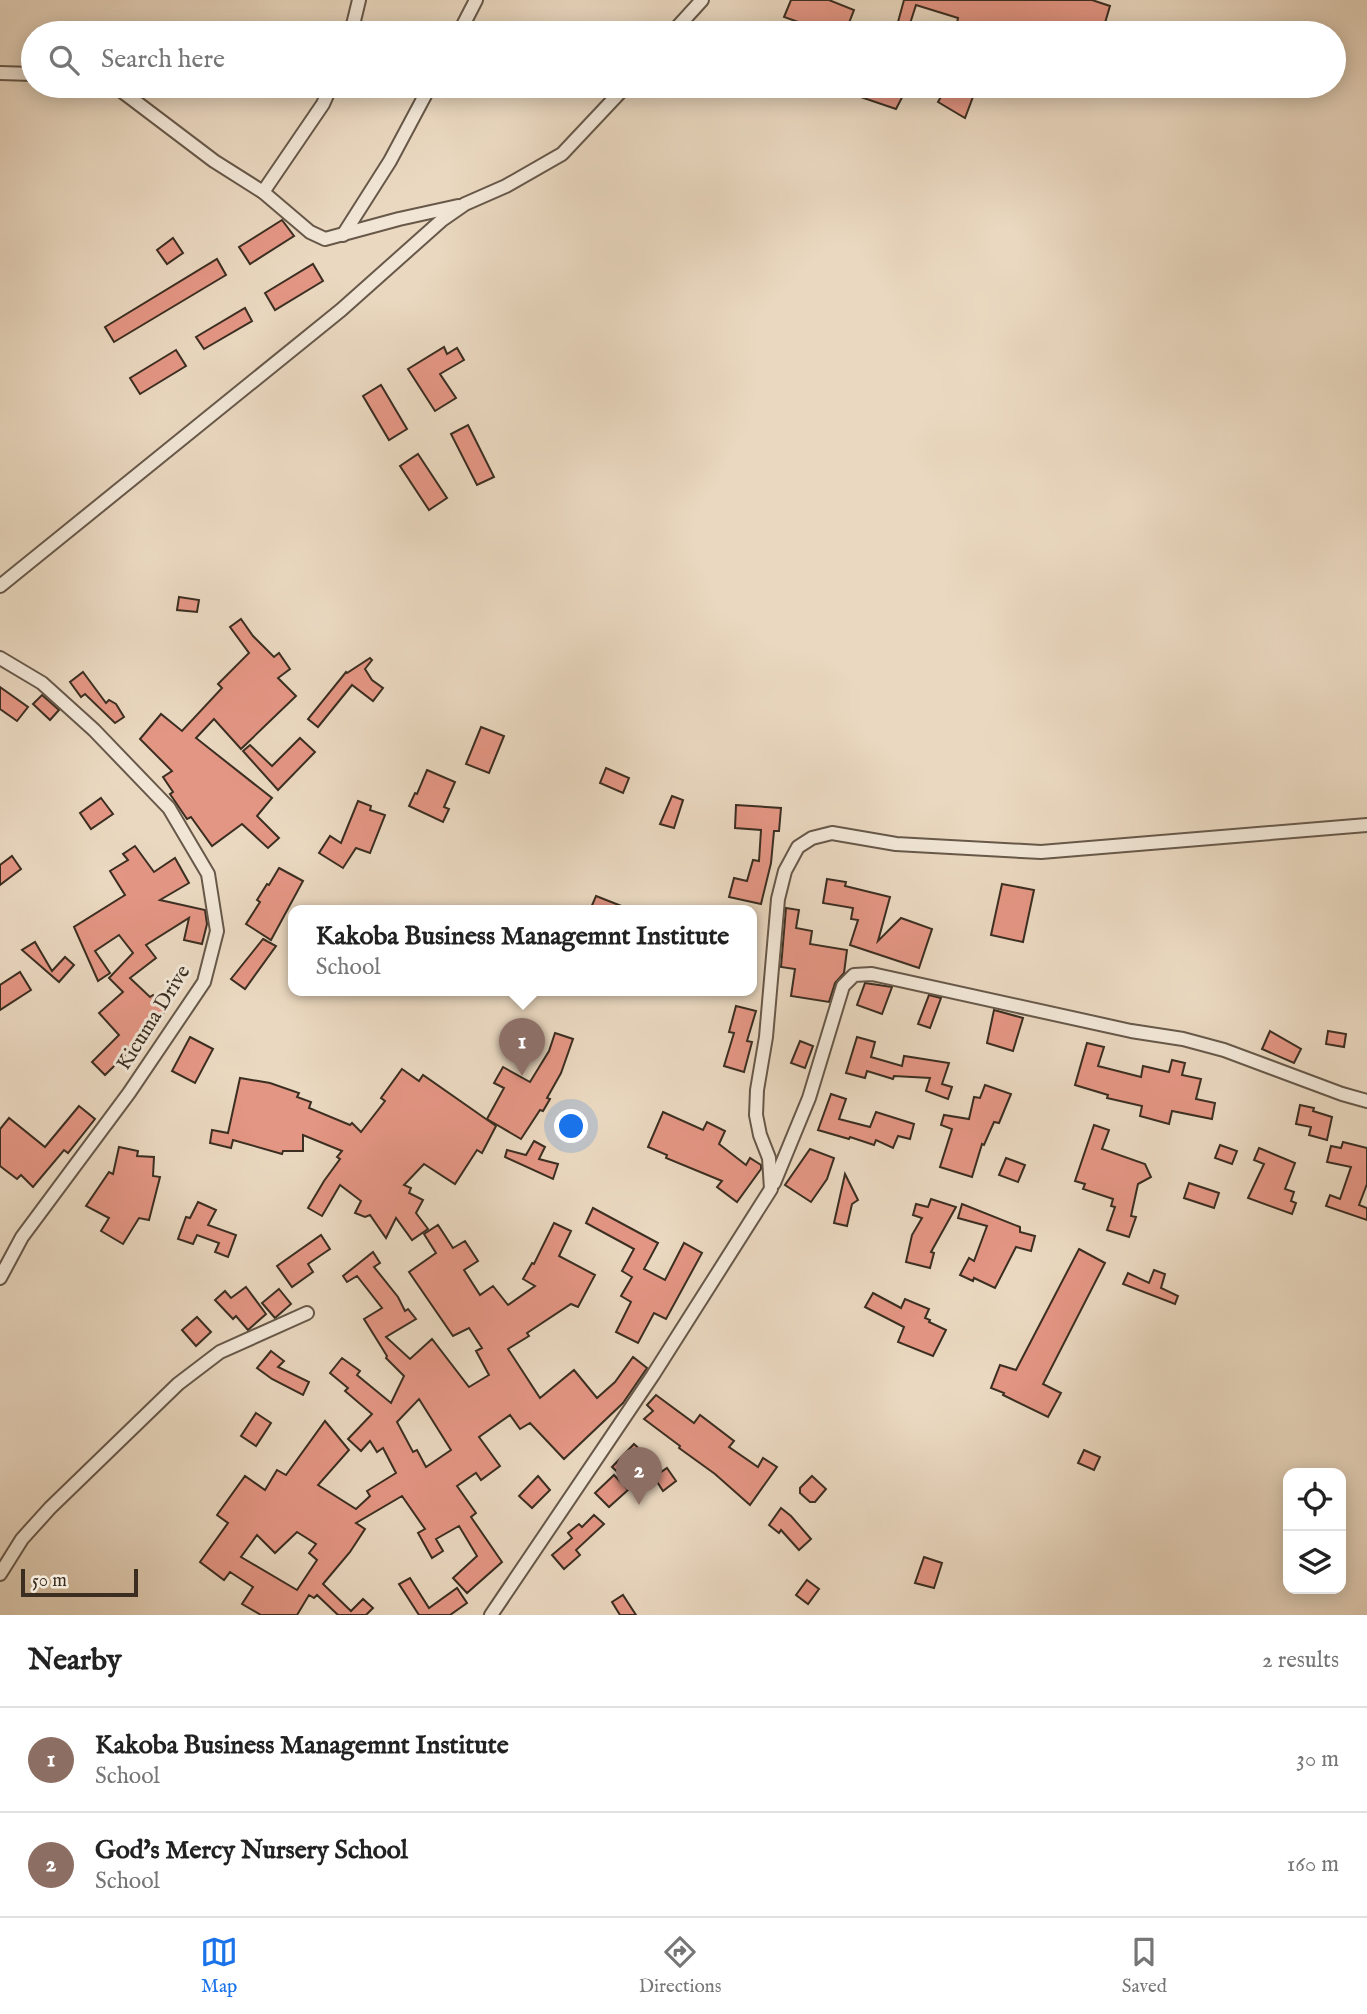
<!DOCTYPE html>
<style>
body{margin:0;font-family:"IM FELL English",serif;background:#f2f2f2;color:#222}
.controls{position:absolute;right:21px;bottom:21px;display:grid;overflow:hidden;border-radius:14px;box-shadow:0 4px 18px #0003}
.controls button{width:63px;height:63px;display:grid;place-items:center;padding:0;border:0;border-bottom:2px solid #e0e0e0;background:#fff;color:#222;font:35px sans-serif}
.scale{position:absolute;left:21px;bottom:18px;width:117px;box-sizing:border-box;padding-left:7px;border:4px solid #3b2e21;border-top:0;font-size:19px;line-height:24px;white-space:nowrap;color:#3b2e21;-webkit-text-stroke:5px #f1e6d6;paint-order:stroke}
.you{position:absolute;left:572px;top:1127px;width:24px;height:24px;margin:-18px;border:5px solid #fff;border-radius:50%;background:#1a73e8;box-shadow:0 0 0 10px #1a73e833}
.badge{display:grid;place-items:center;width:46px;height:46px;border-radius:50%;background:#1a73e8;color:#fff;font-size:23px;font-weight:700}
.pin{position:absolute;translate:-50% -58px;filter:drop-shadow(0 2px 4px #0008)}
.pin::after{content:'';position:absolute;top:37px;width:24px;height:21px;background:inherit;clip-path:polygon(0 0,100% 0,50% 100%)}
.popup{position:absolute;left:288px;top:905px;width:469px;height:91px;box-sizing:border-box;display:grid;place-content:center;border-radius:14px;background:#fff;filter:drop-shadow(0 2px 5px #0005);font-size:23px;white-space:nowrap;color:#767676}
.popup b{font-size:26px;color:#222}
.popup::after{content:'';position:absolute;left:50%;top:100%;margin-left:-14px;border:14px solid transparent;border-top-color:#fff}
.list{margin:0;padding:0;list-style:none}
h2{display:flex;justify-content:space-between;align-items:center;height:91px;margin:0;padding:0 28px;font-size:30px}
h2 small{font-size:23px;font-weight:400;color:#767676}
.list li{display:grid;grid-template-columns:46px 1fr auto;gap:21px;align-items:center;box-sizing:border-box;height:105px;padding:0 28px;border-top:2px solid #e0e0e0}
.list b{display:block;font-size:26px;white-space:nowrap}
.list p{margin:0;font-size:23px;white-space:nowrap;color:#767676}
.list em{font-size:23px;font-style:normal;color:#767676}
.icon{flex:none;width:38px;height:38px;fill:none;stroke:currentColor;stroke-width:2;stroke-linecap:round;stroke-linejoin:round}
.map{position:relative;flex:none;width:1367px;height:1615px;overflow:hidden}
.search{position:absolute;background:#fff;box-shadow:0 4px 18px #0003;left:21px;right:21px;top:21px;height:77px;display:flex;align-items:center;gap:18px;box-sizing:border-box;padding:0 24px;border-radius:38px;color:#767676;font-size:26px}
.sheet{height:301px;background:#fff}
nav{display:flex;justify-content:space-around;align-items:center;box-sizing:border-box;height:98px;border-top:2px solid #e0e0e0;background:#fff;font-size:19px;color:#767676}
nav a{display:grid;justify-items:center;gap:4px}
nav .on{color:#1a73e8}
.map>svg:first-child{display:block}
.building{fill:#e49684;stroke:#3b2e21;stroke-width:2;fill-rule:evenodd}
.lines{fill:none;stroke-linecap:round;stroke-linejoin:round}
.minor-casing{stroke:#675849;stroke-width:16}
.minor{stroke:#f1e6d6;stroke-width:12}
.labels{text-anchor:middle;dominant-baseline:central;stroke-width:6;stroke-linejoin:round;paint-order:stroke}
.street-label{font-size:21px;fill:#3b2e21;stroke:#f1e6d6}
</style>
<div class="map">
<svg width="1367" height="1615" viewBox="0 0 1367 1615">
<rect width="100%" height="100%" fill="#ead8c0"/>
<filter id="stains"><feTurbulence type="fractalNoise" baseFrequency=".00286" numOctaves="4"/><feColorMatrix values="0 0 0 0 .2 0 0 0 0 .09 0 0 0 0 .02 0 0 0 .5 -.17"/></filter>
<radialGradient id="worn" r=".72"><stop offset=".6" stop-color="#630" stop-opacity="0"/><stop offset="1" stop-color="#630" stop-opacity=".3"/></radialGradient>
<!-- building -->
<g class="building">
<path d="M791,0H829L854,10L845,33H829L784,17Z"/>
<path d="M904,0H1092L1110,6L1102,33H987L957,23L958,18L916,5L907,33H895Z"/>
<path d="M835,86H908L896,109L834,88Z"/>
<path d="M947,86H977L965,118L938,102Z"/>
<path d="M282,220L294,236L250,264L239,247Z"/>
<path d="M173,238L183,253L167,264L157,250Z"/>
<path d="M217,259L226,275L114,342L105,327Z"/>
<path d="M313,264L323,281L275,310L265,293Z"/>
<path d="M245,308L252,321L204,349L196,337Z"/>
<path d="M444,347L447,354L457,348L464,360L440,374L456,398L435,411L408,369Z"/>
<path d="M176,350L186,366L140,394L130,378Z"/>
<path d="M381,385L407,429L389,440L363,396Z"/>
<path d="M468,425L494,477L477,485L451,434Z"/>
<path d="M418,454L447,498L429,510L400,466Z"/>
<path d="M179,597L199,600L197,612L177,610Z"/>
<path d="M241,619L253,636L274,657L279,653L290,669L278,678L296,696L241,749L214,719L196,738L272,798L257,816L279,838L268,848L242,824L212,846L191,817L187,819L170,794L173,792L163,777L172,771L140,739L161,714L182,731L222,688L218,684L249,653L230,627Z"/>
<path d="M370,658L372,660L365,669L372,680L383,688L373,701L352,685L318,727L308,719L346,672L347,673Z"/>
<path d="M83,672L106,703L109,700L116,704L124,717L115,723L85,694L81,697L70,682Z"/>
<path d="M0,687L28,707L17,721L0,709Z"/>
<path d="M42,695L59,710L50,720L33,704Z"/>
<path d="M481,727L504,736L489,773L466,764Z"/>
<path d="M300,738L315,752L278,790L243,751L250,745L272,766Z"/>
<path d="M606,768L629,778L623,793L600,783Z"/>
<path d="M427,770L455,782L444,807L449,809L443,822L409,806L415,793L417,794Z"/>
<path d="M672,796L683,800L674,828L660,824Z"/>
<path d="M101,798L113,814L91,829L80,813Z"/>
<path d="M358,801L371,806L370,810L385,815L370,853L356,848L343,868L319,853L330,836L341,843Z"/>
<path d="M736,805L781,808L779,831H774L771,863L761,904L729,897L734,878L747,881L753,860L759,861L761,830L735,828Z"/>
<path d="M135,846L154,872L175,858L189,883L160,900L205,910L207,924L202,944L184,940L189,918L146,945L156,958L130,978L150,997L153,995L166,1011L149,1025L152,1029L105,1075L92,1062L119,1035L99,1013L123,992L109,978L133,953L119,935L95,951L110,973L98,981L74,927L125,895L110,871L128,860L123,854Z"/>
<path d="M12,856L21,869L0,885V865Z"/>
<path d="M279,868L303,881L271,940L246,924L260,902L257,900L267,884L269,885Z"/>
<path d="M827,879L846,882L845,886L890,897L878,941L901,918L932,929L919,968L850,945L858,920L851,919L853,908L823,903Z"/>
<path d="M1002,884L1034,890L1023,942L991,935Z"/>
<path d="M596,896L629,909V910H590Z"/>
<path d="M786,908L799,910L796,928L812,931L810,944L847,950L844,973L835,983L829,1002L791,996L795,969L781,967Z"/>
<path d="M263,939L276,946L245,989L231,979Z"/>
<path d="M35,942L52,971L65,957L74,965L59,982L22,950Z"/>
<path d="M20,972L31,990L0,1010V985Z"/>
<path d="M865,983L892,987L882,1014L857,1005Z"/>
<path d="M929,995L941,998L930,1028L918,1024Z"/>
<path d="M736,1006L756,1011L747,1041L752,1042L744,1072L724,1066L734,1033L729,1032Z"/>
<path d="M994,1010L1023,1018L1013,1051L987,1043Z"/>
<path d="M1270,1031L1301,1049L1294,1063L1262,1049Z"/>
<path d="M1328,1031L1346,1034L1344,1047L1326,1044Z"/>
<path d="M555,1033L573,1039L561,1073L547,1098L550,1099L543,1111L540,1110L521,1139L487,1119L504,1088L494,1083L503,1067L530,1082L549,1051Z"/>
<path d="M190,1037L213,1049L195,1083L172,1071Z"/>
<path d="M857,1037L875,1042L871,1057L902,1066L904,1056L949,1063L942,1084L952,1087L948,1099L926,1091L930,1078L894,1076L893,1079L867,1071L865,1078L846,1073Z"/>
<path d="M800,1041L813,1046L805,1068L791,1063Z"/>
<path d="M1087,1043L1104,1047L1098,1066L1141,1077L1143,1066L1169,1072L1172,1060L1185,1063L1182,1075L1201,1079L1196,1099L1215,1103L1212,1119L1172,1111L1169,1124L1140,1116L1142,1106L1107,1098L1108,1095L1075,1085Z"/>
<path d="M402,1069L419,1081L423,1075L496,1126L482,1153L477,1150L455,1184L424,1164L404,1185L411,1188L409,1193L423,1200L416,1213L428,1229L412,1240L396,1218L386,1238L370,1215L365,1217L355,1213L361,1201L340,1185L322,1216L308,1208L324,1181L340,1159L337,1157L342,1151L303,1135V1151H283L282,1154L233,1140L231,1148L210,1143L212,1130L228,1133L240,1078L270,1083L299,1093L297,1097L311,1102L309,1108L350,1125L352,1123L361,1132L385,1101L381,1098Z"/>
<path d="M985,1085L1011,1094L999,1123L994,1122L984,1145L982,1144L972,1177L940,1167L952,1129L941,1125L944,1115L969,1119L974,1097L980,1098Z"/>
<path d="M831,1094L846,1099L839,1119L870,1127L876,1112L914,1124L910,1139L898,1136L893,1148L876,1140L874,1145L850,1137L849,1139L818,1130Z"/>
<path d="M1300,1105L1314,1108L1313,1111L1332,1117L1327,1140L1309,1135L1311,1127L1296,1124Z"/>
<path d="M79,1106L95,1119L68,1153L64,1150L33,1187L21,1175L17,1179L0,1166V1129L9,1118L45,1147Z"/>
<path d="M663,1112L703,1130L707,1122L725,1131L719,1144L746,1165L750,1158L761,1165V1169L737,1202L717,1187L722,1181L666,1158L667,1155L648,1147Z"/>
<path d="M1094,1125L1109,1130L1102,1149L1145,1164L1151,1177L1138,1184L1131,1216L1136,1217L1129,1237L1107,1230L1115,1207L1111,1206L1113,1199L1083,1189L1085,1184L1075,1181Z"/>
<path d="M534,1141L545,1147L539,1159L558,1164L553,1179L505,1157L507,1150L526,1155Z"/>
<path d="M1343,1142L1367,1148V1184L1359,1205L1367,1208V1220L1326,1206L1330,1195L1340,1199L1351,1167L1327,1162L1331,1146L1341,1148Z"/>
<path d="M1220,1145L1237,1151L1232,1164L1215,1158Z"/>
<path d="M119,1147L138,1151L137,1156L154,1157L153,1176L160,1177L149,1220L139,1218L123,1244L101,1231L109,1218L86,1206L109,1172L113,1174Z"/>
<path d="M1259,1148L1295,1163L1285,1189L1294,1192L1291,1201L1296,1203L1292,1214L1248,1198L1264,1164L1254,1160Z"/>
<path d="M810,1149L834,1158L827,1179L811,1202L785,1185Z"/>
<path d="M1006,1158L1025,1165L1018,1182L999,1175Z"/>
<path d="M845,1174L858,1200L852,1204L847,1226L834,1223Z"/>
<path d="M1189,1183L1219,1193L1214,1208L1184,1198Z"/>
<path d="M931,1199L956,1207L931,1252L934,1253L930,1268L906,1262L912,1235L922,1218L913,1215L916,1204L928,1207Z"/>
<path d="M198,1202L216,1210L208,1225L236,1235L228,1257L215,1252L219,1243L197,1235L193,1244L178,1239L186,1217L190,1218Z"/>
<path d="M962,1204L1020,1227V1232L1035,1236L1031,1251L1016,1247L995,1288L974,1278L973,1281L960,1275L969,1258L974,1261L987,1226L958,1218Z"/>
<path d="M593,1208L658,1243L644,1269L665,1280L684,1243L702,1253L666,1319L654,1313L638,1343L616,1332L631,1302L621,1296L632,1277L622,1271L634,1249L586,1223Z"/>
<path d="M554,1223L571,1231L559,1256L595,1275L578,1307L571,1304L527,1333L529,1336L508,1349L540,1398L574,1370L597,1398L615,1382L633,1357L647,1368L623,1403L564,1459L530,1423L520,1429L510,1415L479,1437L500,1466L481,1480L476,1473L457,1486L476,1513L471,1517L502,1562L467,1593L453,1578L477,1556L459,1526L436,1539L443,1551L432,1558L418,1533L425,1529L402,1496L356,1523L365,1529L350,1552L323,1584L351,1611L363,1599L373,1608L366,1615H338L317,1595L314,1598L309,1595L297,1615H261L242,1604L253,1587L230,1572L224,1580L200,1562L228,1523L217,1515L245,1476L265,1490L277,1470L286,1475L325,1421L349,1450L318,1485L356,1509L370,1496L367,1491L396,1473L383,1448L377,1452L370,1441L361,1451L348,1439L372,1414L345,1391L348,1388L330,1373L342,1358L360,1371L357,1375L391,1403L404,1376L386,1358L387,1356L364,1319L382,1308L357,1276L347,1282L343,1276L373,1252L380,1263L374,1267L398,1297L405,1311L408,1309L416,1319L386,1337L410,1359L432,1339L469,1387L489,1375L476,1351L482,1348L469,1328L453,1336L409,1272L436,1253L424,1234L438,1225L453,1248L465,1241L478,1261L464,1270L480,1295L493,1286L508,1305L535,1286L523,1279L532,1263L534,1264ZM419,1399L451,1450L426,1467L417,1450L413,1452L397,1422ZM297,1532L316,1544L309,1553L317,1560L297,1590L241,1557L257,1535L275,1553Z"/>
<path d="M321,1235L330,1249L308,1264L313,1272L292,1287L277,1266Z"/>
<path d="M1079,1249L1105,1263L1043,1384L1061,1393L1048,1417L1003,1395L1004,1393L991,1388L1000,1365L1016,1370Z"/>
<path d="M1154,1270L1165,1274L1161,1288L1178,1296L1175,1304L1123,1284L1128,1273L1149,1283Z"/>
<path d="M246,1287L266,1314L248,1330L236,1316L233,1319L215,1300L225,1291L231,1298Z"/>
<path d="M279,1289L291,1304L275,1318L262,1303Z"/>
<path d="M873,1293L901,1308L905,1299L929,1309L925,1318L930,1320L929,1322L946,1330L933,1356L898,1342L904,1327L865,1307Z"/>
<path d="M197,1317L211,1332L196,1346L182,1330Z"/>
<path d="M271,1351L284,1361L278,1367L309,1382L303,1395L272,1379L257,1368Z"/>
<path d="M656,1395L694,1423L700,1415L734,1441L729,1447L758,1467L763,1458L777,1467L750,1505L715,1474L679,1448L680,1446L644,1419L653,1411L647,1405Z"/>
<path d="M256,1413L271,1423L256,1446L241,1436Z"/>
<path d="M634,1444L647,1456L625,1479L612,1467Z"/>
<path d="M1084,1450L1100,1457L1094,1470L1078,1463Z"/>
<path d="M667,1468L676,1481L663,1491L654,1477Z"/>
<path d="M614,1475L628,1490L609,1507L595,1493Z"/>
<path d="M538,1476L550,1490L532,1508L519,1496Z"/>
<path d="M812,1476L826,1489L815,1502H810L800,1493V1488Z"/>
<path d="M781,1508L791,1516L811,1539L799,1550L781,1530L779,1533L769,1525Z"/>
<path d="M594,1515L604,1524L576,1550L580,1555L564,1569L552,1555L572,1538L568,1533L579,1524L582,1527Z"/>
<path d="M924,1557L942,1563L934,1588L915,1583Z"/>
<path d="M410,1578L429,1608L457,1588L467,1603L450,1615H419L399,1584Z"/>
<path d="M807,1580L819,1589L808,1604L796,1595Z"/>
<path d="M623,1595L636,1615H620L612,1602Z"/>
</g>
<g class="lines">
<!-- minor casing -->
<g class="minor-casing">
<g id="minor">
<path d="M351,33L359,0"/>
<path d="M459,33L476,0"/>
<path d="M672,33L702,0"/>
<path d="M0,73L33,74"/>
<path d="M115,86L214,161L263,192L310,232L325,239L399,219L458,206"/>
<path d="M263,192L323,104L331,86"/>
<path d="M343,235L390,161L430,86"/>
<path d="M0,586L341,310L442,220L465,204L506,186L562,154L626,86"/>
<path d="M0,658L42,683L94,730L169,808L208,874L217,931L204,982L129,1093L22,1237L0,1278"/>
<path d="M774,1183L809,1098L843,986L854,975L872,974L1131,1031L1183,1039L1224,1050L1342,1094L1367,1101"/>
<path d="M0,1574L22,1539L50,1508L178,1384L220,1352L307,1313"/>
<path d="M491,1615L653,1375L771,1189L769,1158L760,1135L756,1115L757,1090L766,1037L778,899L785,871L798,847L812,838L832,833L896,844L1041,852L1367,825"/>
</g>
</g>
<!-- minor -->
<use href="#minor" class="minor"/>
</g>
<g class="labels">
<!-- street labels -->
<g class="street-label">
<text transform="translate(154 1018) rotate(-58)">Kicuma Drive</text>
</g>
</g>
<rect width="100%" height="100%" filter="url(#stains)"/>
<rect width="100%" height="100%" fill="url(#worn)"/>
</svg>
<div class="controls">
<button><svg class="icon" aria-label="locate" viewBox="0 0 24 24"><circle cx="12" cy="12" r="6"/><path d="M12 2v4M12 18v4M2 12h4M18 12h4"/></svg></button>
<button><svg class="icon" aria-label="layers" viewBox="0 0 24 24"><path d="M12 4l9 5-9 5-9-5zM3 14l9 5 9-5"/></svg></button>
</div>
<div class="scale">50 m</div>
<div class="you"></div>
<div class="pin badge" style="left:522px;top:1076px;background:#8d6e63">1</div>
<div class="popup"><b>Kakoba Business Managemnt Institute</b>School</div>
<div class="pin badge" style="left:639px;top:1505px;background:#8d6e63">2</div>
<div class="search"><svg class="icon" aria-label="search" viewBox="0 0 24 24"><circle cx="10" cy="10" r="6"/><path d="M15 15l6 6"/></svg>Search here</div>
</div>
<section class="sheet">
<h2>Nearby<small>2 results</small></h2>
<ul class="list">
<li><span class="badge" style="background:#8d6e63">1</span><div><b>Kakoba Business Managemnt Institute</b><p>School</p></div><em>30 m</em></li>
<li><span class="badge" style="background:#8d6e63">2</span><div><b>God's Mercy Nursery School</b><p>School</p></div><em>160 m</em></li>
</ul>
</section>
<nav>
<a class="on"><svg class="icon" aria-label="map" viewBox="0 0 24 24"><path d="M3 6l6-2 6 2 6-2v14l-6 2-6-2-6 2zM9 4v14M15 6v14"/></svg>Map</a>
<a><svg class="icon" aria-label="directions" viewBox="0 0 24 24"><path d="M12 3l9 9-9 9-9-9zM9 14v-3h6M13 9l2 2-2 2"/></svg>Directions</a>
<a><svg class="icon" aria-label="saved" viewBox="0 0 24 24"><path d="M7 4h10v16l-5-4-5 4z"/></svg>Saved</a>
</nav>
